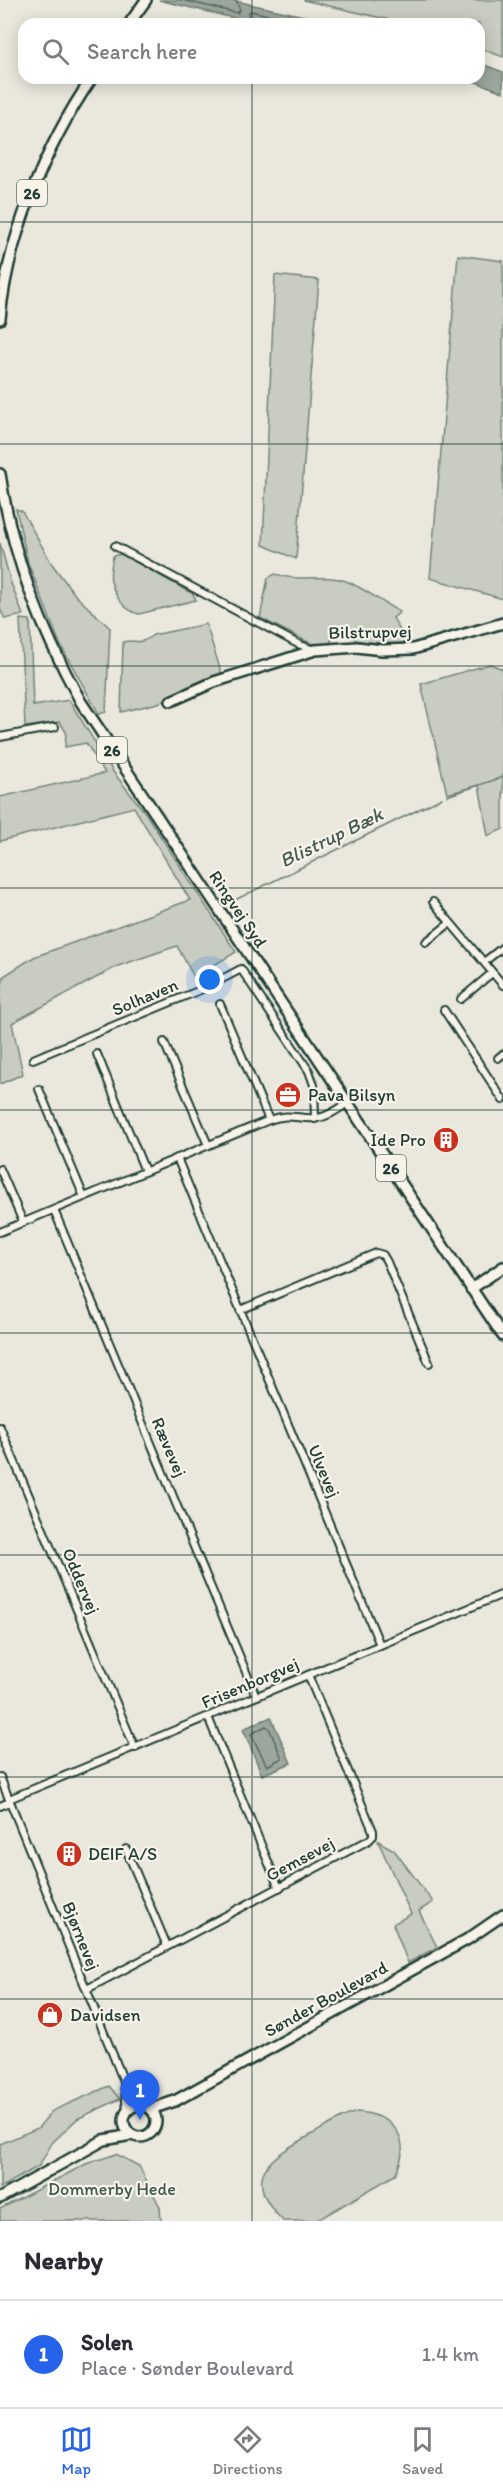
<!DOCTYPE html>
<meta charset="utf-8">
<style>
body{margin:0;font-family:Itim,sans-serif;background:#f2f2f3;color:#2b2b33}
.you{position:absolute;left:210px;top:980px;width:21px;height:21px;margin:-15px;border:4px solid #fff;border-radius:50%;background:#1a73e8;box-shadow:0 0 0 9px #1a73e833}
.badge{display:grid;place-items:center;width:39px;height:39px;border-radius:50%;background:#2563eb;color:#fff;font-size:20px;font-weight:700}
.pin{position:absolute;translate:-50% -50px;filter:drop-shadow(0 2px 3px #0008)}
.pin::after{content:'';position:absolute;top:32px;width:21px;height:18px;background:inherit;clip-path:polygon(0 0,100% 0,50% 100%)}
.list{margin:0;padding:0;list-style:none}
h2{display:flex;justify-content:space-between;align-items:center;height:78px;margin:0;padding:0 24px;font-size:26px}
h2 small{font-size:20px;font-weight:400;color:#7c7c81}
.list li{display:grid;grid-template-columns:39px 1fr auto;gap:18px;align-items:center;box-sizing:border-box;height:108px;padding:0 24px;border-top:2px solid #e1e1e2}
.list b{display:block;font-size:22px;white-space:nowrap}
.list p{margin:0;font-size:20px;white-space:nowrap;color:#7c7c81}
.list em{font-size:20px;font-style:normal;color:#7c7c81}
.icon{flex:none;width:33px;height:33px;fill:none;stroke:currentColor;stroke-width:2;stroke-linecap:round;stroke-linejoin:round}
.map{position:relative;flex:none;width:503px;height:2221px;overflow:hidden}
.search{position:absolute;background:#fff;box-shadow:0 3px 15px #0003;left:18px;right:18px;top:18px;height:66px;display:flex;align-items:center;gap:15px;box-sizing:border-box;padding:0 21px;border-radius:18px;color:#7c7c81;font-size:22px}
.sheet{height:186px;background:#fff}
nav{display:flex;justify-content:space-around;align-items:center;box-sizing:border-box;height:84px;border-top:2px solid #e1e1e2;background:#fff;font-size:16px;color:#7c7c81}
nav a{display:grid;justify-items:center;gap:3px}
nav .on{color:#2563eb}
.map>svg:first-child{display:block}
.green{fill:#c8ccc1;stroke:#74847a;stroke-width:1.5}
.water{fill:#9ca69c;stroke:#6a7c72;stroke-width:1.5}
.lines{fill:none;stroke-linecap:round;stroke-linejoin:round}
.shore{stroke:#51675e;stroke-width:1.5}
.stream{stroke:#6a7c72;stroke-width:1.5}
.street-casing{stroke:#1f3d34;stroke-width:10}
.secondary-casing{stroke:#1f3d34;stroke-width:14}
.primary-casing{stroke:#1f3d34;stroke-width:14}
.street{stroke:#f7f3e8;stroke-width:6}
.secondary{stroke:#f7f3e8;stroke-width:9}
.primary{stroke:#f7f3e8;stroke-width:9}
.grid{fill:none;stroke:#1f3d34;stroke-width:1.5;stroke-opacity:0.55}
.labels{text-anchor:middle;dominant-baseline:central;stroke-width:4.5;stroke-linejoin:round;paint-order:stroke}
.shield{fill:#f7f3e8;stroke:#60746a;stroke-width:1.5}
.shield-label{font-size:16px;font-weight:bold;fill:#1f3d34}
.street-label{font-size:18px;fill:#1f3d34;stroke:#f7f3e8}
.poi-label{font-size:18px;fill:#1f3d34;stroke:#f7f3e8;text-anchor:start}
.park-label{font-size:18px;fill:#415a50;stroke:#f7f3e8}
.water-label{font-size:20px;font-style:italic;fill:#445c53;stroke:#f7f3e8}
</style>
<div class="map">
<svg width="503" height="2221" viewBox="0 0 503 2221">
<rect width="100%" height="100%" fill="#eae8dd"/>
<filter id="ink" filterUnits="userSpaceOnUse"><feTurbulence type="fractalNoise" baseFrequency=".0167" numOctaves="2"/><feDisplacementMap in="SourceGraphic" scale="12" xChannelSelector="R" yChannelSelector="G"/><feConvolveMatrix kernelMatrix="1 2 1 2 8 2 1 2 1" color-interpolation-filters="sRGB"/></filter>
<g filter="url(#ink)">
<!-- green -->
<g class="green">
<path d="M303,0H503V57L479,48V24H408Z"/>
<path d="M458,255L503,261V599L430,578Z"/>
<path d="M275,275L319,280L296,559L263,545Z"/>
<path d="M16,509L22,511L52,564L76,596L110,628L106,712L99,714L60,644L28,563Z"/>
<path d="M0,543L11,583L23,615L5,619L0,609Z"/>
<path d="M121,554L193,594L196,600L139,614C124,611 114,595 111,581C109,573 112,563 113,556Z"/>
<path d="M275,574C299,583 322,573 346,581C364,588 383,603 400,612L393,618L405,639L400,648L359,643L345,629L334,636L329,644H312L260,618L268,578Z"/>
<path d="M20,619L30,620L33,706L69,700L114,773L144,811L236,952L194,977L177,946L118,966L12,1023L23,1074L0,1084V993L4,976L34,957L190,900L134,807L0,841V797L105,773L86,743L65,747L66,732L60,722L25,727Z"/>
<path d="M206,624L222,675L158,703L121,712L123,642C136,638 138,647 153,635Z"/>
<path d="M490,664L503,669V829L488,836L479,785L447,794L421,684Z"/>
<path d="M378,1841L394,1850L433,1902L419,1911L437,1947L408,1963L393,1924L411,1914Z"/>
<path d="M109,2086L120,2099L77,2119L52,2143L39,2166L0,2188V2144L38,2128L52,2111Z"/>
<path d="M357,2112C395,2115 413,2139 395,2175L316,2221H283C239,2176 269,2158 311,2135C326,2127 341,2116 357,2112Z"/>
<path d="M116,2154L139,2166L160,2207L161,2221H0V2209L86,2164Z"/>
</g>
<!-- water -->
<g class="water">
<path d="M159,0H231L340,24H258Z"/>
<path d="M479,63L503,72V92L465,78H479Z"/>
<path d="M271,1717L291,1763L262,1775L243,1729Z"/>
</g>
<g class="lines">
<!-- shore -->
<g class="shore">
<path d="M182,0L237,13L240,10L236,0"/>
<path d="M252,24L248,14L250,11L312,24"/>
<path d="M266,1726L269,1728L282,1758L267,1766L251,1734Z"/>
</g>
<!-- stream -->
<g class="stream">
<path d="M447,796L503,777"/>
<path d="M233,901L442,798"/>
</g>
<!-- street casing -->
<g class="street-casing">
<g id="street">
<path d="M115,546L298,644L314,650"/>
<path d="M0,737L55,727"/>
<path d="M433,902L503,985"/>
<path d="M426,942L450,923"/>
<path d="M484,962L503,947"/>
<path d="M461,999L492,973"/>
<path d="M220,1004L269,1120"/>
<path d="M444,1010L503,1100"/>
<path d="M164,1042L208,1145"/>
<path d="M97,1054L145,1171"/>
<path d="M498,1058L503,1054"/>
<path d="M33,1059L205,988L241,969L309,1071L314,1085L315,1119"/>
<path d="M39,1089L84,1197"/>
<path d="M177,1158L380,1645"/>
<path d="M0,1169L23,1222"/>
<path d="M54,1210L256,1696"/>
<path d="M0,1232L269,1120C291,1112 298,1120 317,1118C328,1117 338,1109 348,1103"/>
<path d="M240,1310L376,1253L383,1255L387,1262L429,1363"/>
<path d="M0,1427L135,1748"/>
<path d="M208,1717L279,1888"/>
<path d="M0,1777L124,2082L127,2111"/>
<path d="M9,1799L503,1594"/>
<path d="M0,1806L10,1802"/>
<path d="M126,1849L167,1946"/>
<path d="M87,1989L369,1840L373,1836V1831L308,1675"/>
<path d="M126,2084L142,2105"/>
</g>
</g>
<!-- secondary casing -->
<g class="secondary-casing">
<g id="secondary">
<path d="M171,701L214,682L315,650L357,647L382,650L413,649L503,623"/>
<path d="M471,1289L503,1267"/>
<circle cx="140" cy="2121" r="16"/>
<path d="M151,2109L175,2101L468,1939L503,1915"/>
<path d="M0,2198L104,2140L131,2135"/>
</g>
</g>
<!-- primary casing -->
<g class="primary-casing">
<g id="primary">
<path d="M129,24L146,0"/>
<path d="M0,319C7,238 46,145 92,78"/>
<path d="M0,474C12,556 41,629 81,702L503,1336"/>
</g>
</g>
<!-- street -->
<use href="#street" class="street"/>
<!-- secondary -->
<use href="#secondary" class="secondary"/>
<!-- primary -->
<use href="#primary" class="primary"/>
</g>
</g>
<!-- grid -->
<path class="grid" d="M252,0V24M252,78V2221M0,222H503M0,444H503M0,666H503M0,888H503M0,1110H503M0,1333H503M0,1555H503M0,1777H503M0,1999H503"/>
<!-- icons -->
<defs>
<g id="office-disc" transform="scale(1.35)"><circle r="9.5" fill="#c8321e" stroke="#f7f3e8"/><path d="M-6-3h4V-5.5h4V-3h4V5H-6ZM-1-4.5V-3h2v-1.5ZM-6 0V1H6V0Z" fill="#fff"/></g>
<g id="building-disc" transform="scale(1.35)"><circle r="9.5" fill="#c8321e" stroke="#f7f3e8"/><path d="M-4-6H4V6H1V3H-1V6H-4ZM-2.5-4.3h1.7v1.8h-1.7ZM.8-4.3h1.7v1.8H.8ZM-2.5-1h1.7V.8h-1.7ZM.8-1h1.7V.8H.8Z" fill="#fff"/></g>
<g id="shop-disc" transform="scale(1.35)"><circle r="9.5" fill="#c8321e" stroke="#f7f3e8"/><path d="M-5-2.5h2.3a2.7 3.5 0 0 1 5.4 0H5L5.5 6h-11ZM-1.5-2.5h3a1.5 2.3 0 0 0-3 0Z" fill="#fff"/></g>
</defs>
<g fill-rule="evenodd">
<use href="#office-disc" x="288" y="1095"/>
<use href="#building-disc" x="446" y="1140"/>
<use href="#building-disc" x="69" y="1854"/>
<use href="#shop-disc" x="50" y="2015"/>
</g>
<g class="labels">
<!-- shield labels -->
<g class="shield">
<rect x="17" y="180" width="30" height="26" rx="4.5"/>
<rect x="97" y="737" width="30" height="26" rx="4.5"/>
<rect x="376" y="1155" width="30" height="26" rx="4.5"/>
</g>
<g class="shield-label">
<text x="32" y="193">26</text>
<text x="112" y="750">26</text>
<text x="391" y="1168">26</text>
</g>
<!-- street labels -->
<g class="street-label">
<text transform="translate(370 632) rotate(-1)">Bilstrupvej</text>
<text transform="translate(238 909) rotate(56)">Ringvej Syd</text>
<text transform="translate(145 997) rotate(-23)">Solhaven</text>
<text transform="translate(169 1447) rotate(67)">Rævevej</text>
<text transform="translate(324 1471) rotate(67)">Ulvevej</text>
<text transform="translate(81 1581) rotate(67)">Oddervej</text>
<text transform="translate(250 1683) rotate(-23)">Frisenborgvej</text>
<text transform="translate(300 1859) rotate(-28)">Gemsevej</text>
<text transform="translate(81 1936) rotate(68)">Bjørnevej</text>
<text transform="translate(326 1999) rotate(-29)">Sønder Boulevard</text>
</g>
<!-- poi labels -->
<g class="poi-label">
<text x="308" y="1095">Pava Bilsyn</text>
<text x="426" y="1140" text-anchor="end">Ide Pro</text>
<text x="88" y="1854">DEIF A/S</text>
<text x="70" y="2015">Davidsen</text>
</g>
<!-- park labels -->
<g class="park-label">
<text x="112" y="2189">Dommerby Hede</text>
</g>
<!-- water labels -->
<g class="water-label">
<text transform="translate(331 837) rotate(-26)">Blistrup Bæk</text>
</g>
</g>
</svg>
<div class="you"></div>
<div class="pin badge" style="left:140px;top:2120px">1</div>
<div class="search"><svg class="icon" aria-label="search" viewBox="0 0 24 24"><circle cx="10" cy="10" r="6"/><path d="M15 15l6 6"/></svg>Search here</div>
</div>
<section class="sheet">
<h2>Nearby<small></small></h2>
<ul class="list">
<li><span class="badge">1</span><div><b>Solen</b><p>Place · Sønder Boulevard</p></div><em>1.4 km</em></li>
</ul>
</section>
<nav>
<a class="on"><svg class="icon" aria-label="map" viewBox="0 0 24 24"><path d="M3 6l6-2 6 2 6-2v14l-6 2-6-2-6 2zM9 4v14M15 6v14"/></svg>Map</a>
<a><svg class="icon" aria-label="directions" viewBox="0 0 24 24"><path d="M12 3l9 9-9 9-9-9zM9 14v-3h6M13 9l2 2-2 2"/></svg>Directions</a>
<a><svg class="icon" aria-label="saved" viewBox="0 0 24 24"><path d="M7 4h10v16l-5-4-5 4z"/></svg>Saved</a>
</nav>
